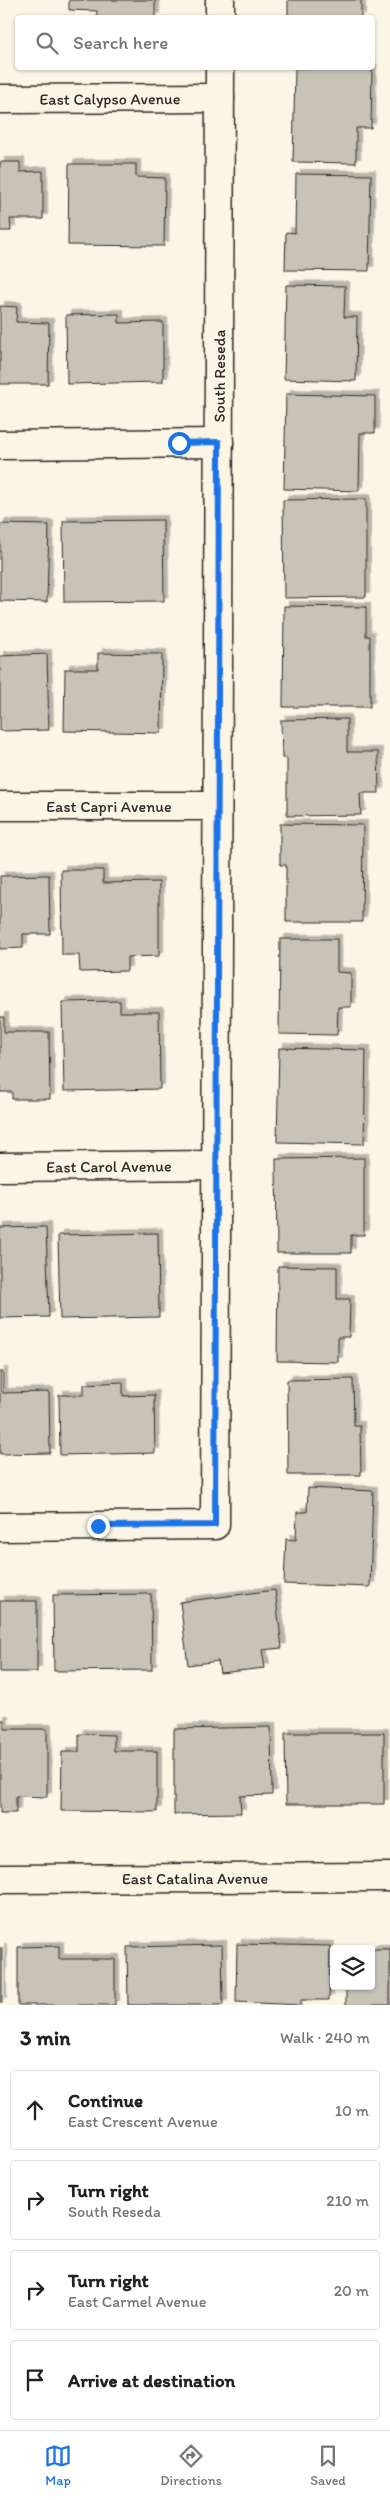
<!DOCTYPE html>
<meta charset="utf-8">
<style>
body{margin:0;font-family:Itim,sans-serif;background:#f2f2f2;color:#202124}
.controls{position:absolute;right:15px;bottom:15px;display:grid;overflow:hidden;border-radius:5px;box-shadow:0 1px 4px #0004}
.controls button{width:45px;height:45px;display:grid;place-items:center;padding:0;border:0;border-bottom:1px solid #e0e0e0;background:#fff;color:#202124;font:25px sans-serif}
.stop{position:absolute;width:15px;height:15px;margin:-11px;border:4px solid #1a73e8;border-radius:50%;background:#fff}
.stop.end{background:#1a73e8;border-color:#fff;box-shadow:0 1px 5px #0008}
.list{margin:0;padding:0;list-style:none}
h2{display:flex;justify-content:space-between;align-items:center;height:65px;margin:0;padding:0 20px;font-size:21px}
h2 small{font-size:16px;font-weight:400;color:#757577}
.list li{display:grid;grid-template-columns:32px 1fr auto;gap:15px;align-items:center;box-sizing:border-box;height:80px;margin:0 10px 10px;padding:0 10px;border:1px solid #e0e0e0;border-radius:5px}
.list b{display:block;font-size:19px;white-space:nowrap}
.list p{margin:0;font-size:16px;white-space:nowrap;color:#757577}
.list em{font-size:16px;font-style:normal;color:#757577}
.icon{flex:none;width:28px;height:28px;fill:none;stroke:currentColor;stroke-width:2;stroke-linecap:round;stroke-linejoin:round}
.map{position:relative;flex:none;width:390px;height:2005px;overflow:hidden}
.search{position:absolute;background:#fff;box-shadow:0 1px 4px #0004;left:15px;right:15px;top:15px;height:55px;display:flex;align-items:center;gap:12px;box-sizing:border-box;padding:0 18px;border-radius:5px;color:#757577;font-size:19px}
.sheet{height:425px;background:#fff}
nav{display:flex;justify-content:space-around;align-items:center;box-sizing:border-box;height:70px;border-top:1px solid #e0e0e0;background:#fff;font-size:14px;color:#757577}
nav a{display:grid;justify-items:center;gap:2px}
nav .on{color:#1a73e8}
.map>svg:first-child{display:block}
.building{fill:#c8c3b7;stroke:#2b2b2b;filter:url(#shadow)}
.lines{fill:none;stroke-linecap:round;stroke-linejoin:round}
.minor-casing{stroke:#2b2b2b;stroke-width:31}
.minor{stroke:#fcf5e5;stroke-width:28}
.route{stroke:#1a73e8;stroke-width:6}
.labels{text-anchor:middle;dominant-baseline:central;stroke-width:5;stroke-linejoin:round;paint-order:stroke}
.street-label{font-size:16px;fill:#2b2b2b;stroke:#fcf5e5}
</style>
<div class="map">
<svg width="390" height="2005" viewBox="0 0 390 2005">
<defs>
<filter id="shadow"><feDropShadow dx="4.5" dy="-4.5" stdDeviation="0" flood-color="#0004"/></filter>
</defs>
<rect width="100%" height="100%" fill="#fcf5e5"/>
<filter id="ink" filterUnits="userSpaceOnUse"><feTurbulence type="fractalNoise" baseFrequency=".02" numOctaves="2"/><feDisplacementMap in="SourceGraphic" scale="10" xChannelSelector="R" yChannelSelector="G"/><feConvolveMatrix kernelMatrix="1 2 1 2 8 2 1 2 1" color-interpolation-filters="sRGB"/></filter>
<g filter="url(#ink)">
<!-- building -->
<g class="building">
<path d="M69,0H155V18H97V11L69,10Z"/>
<rect x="288" y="0" width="73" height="18"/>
<path d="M295,68H372L371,128H356V163L293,162Z"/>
<path d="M0,162H20V172L43,171V219H10L11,231H0Z"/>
<path d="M69,164H136V177L165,178L164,246L68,245Z"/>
<path d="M296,174L371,175L369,271L285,270L286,232L295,233Z"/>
<path d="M286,285L345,286L344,317H357L356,381L284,379Z"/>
<path d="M0,306L17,307L16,322L49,323L48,384H0Z"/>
<path d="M119,314V323L163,322V382L67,384L66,315Z"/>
<path d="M286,394L375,396V433H360L359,491L284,489Z"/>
<path d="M366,499V597L284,598L283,500Z"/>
<path d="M163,520L164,601L64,602L63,521Z"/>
<path d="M0,524L49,525L47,602L0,601Z"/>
<path d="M284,606L366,607V636H370V707H283Z"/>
<path d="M98,653L162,654L161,733L64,731L65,669H98Z"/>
<path d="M47,654L49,730L0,731V656Z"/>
<path d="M347,719V752H378L379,793H360L361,815L287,816V758H282L281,720Z"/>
<path d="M280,824L363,825L362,922H286V865H280Z"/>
<path d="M61,870H103V883L159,882V956L127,957V971L80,972L79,955H62Z"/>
<path d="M49,875L50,934H23V948L0,949V876Z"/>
<path d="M280,939H337V972L351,973V1007H338L337,1035L279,1034Z"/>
<path d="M120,1001V1012H159L160,1089L64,1091L62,1002Z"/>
<path d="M0,1017H4V1032H49L50,1099H12V1092H0Z"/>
<path d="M279,1048L366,1050L364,1144L277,1142Z"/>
<path d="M364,1158V1235H351V1253H277L276,1159Z"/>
<path d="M46,1227L49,1317L0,1318V1228Z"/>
<path d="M158,1233L159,1317L60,1319L58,1235Z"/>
<path d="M278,1266L337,1267V1299H350L349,1337H338V1362L277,1361Z"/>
<path d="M0,1372H3V1393L49,1392L50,1453L0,1454Z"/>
<path d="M353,1379L354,1426H360L361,1475H288L287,1380Z"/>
<path d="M123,1382V1396L154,1395L155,1453L60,1455L59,1395H84V1384Z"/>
<path d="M308,1488L373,1491L370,1587L284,1584L286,1539L296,1540L297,1512H307Z"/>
<path d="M275,1590L282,1648L262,1650L265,1668L220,1673L218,1661L188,1665L180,1602Z"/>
<path d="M151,1594L152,1670L54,1671L53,1595Z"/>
<rect x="0" y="1601" width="37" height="71"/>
<path d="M0,1720H4V1729H47V1797L16,1796V1813H0Z"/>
<path d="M271,1727L272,1795L240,1796L241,1813L174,1814V1729Z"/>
<path d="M285,1733H384V1804H286Z"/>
<path d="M79,1734L114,1735V1751H157V1812L61,1811L62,1752H79Z"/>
<path d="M237,1944L330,1946L329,2000H301V2005L236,2002Z"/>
<path d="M222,1945L223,2005H128L127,1947Z"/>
<path d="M59,1946V1959H115V2005H18V1947Z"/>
<rect x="0" y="1948" width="2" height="55"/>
<path d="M371,1949H390V2005H346V1986H371Z"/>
</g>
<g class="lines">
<!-- minor casing -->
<g class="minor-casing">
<g id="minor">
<path d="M220,18V0"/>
<path id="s1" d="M0,99L220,98"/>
<path d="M0,445L219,443"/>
<path id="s2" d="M0,806H217"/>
<path id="s3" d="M0,1167L216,1165"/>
<path id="s4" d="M0,1527L215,1525L220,68"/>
<path id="s5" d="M0,1879L390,1877"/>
</g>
</g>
<!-- minor -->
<use href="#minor" class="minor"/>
</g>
</g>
<g class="lines" filter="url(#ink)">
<!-- route -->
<path class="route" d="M98,1526L215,1525L219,442L179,443"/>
</g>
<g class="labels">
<!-- street labels -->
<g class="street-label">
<text stroke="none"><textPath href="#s1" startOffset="110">East Calypso Avenue</textPath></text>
<text stroke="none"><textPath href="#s4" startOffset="1364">South Reseda</textPath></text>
<text stroke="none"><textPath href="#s2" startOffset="109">East Capri Avenue</textPath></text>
<text stroke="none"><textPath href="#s3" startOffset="109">East Carol Avenue</textPath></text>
<text stroke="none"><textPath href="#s5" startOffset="195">East Catalina Avenue</textPath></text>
</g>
</g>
</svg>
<div class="controls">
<button><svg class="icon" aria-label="layers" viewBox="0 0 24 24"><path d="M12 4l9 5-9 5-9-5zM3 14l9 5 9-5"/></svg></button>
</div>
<div class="stop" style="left:179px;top:443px"></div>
<div class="stop end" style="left:98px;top:1526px"></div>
<div class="search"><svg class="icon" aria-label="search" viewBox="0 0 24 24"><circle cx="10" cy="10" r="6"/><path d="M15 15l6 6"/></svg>Search here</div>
</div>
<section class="sheet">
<h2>3 min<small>Walk · 240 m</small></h2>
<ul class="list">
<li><svg class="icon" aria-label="ahead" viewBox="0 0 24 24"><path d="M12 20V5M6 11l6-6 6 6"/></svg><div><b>Continue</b><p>East Crescent Avenue</p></div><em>10 m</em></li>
<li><svg class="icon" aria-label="right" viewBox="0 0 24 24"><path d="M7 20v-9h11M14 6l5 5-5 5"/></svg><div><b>Turn right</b><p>South Reseda</p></div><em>210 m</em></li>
<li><svg class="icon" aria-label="right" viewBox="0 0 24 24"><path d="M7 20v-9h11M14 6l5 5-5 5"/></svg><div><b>Turn right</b><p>East Carmel Avenue</p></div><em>20 m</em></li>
<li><svg class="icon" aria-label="arrive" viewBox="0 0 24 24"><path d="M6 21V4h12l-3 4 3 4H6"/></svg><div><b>Arrive at destination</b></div></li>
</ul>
</section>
<nav>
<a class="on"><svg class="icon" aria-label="map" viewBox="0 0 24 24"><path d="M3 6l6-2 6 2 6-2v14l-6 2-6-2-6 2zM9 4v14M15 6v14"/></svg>Map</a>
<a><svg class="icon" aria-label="directions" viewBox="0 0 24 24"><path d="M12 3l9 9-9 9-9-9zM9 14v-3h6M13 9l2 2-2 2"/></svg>Directions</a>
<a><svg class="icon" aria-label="saved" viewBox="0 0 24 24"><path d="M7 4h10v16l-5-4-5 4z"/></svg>Saved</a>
</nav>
